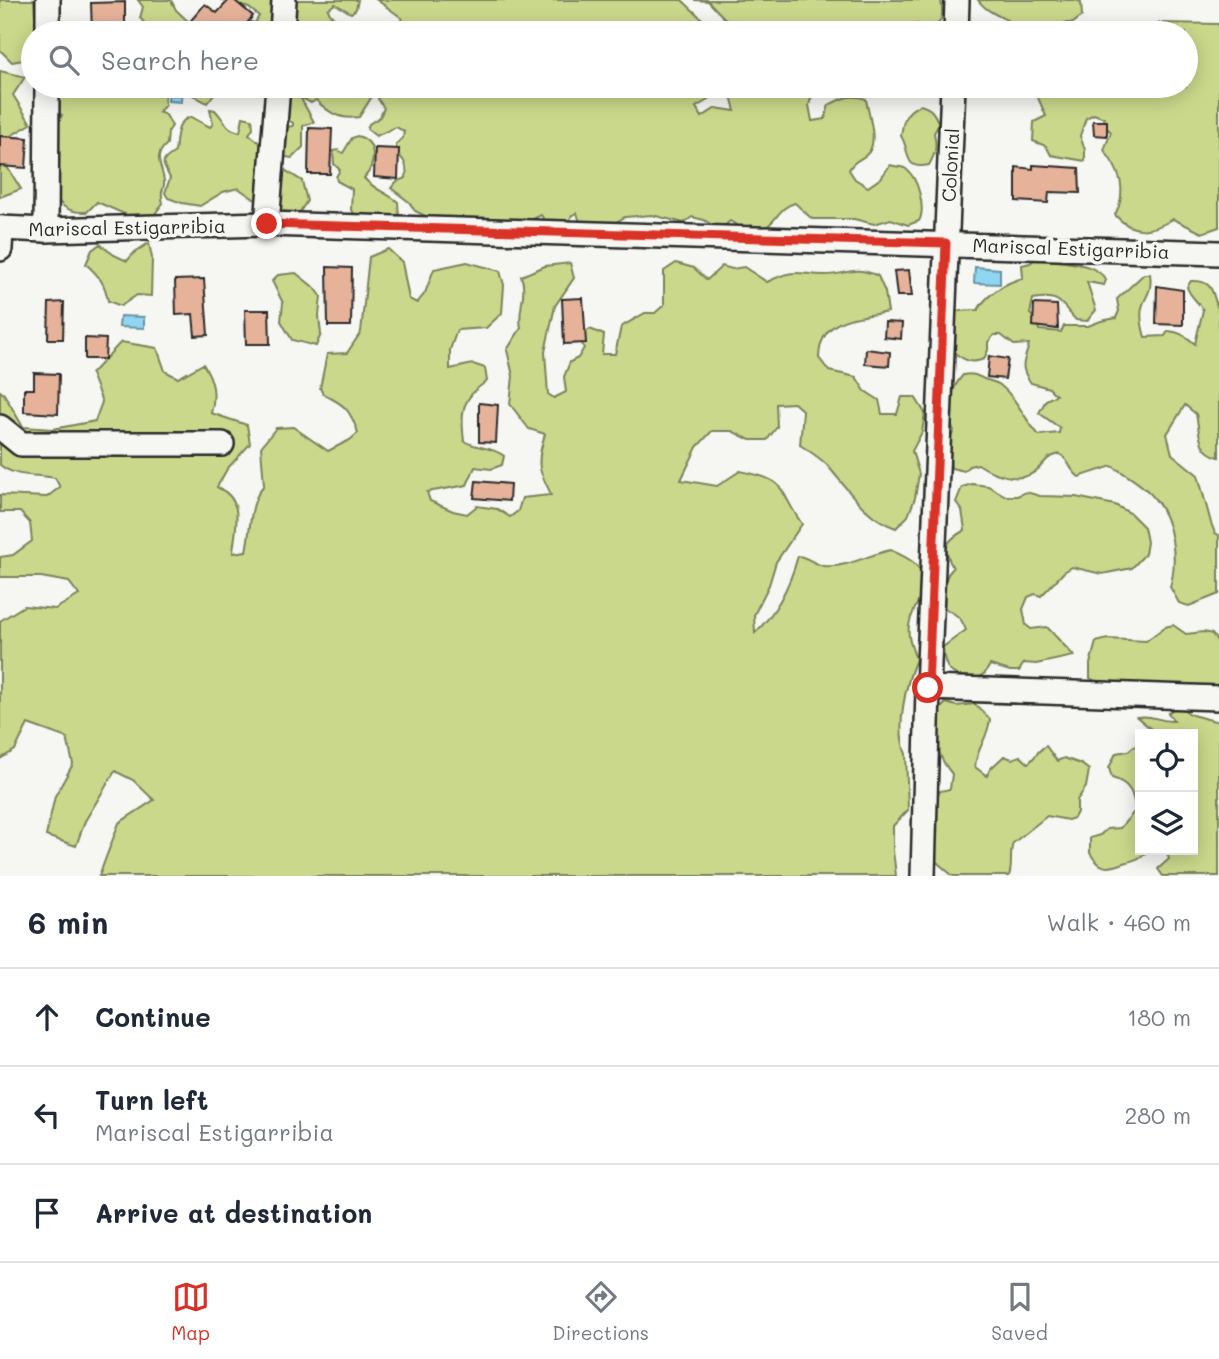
<!DOCTYPE html>
<meta charset="utf-8">
<style>
body{margin:0;font-family:Mali,sans-serif;background:#f2f2f3;color:#1f2937}
.controls{position:absolute;right:21px;bottom:21px;display:grid;overflow:hidden;border-radius:0px;box-shadow:0 4px 18px #0003}
.controls button{width:63px;height:63px;display:grid;place-items:center;padding:0;border:0;border-bottom:2px solid #e0e1e3;background:#fff;color:#1f2937;font:35px sans-serif}
.stop{position:absolute;width:21px;height:21px;margin:-16px;border:5px solid #d93025;border-radius:50%;background:#fff}
.stop.end{background:#d93025;border-color:#fff;box-shadow:0 2px 7px #0008}
.list{margin:0;padding:0;list-style:none}
h2{display:flex;justify-content:space-between;align-items:center;height:91px;margin:0;padding:0 28px;font-size:30px}
h2 small{font-size:23px;font-weight:400;color:#747a83}
.list li{display:grid;grid-template-columns:46px 1fr auto;gap:21px;align-items:center;box-sizing:border-box;height:98px;padding:0 28px;border-top:2px solid #e0e1e3}
.list b{display:block;font-size:26px;white-space:nowrap}
.list p{margin:0;font-size:23px;white-space:nowrap;color:#747a83}
.list em{font-size:23px;font-style:normal;color:#747a83}
.icon{flex:none;width:38px;height:38px;fill:none;stroke:currentColor;stroke-width:2;stroke-linecap:round;stroke-linejoin:round}
.map{position:relative;flex:none;width:1219px;height:876px;overflow:hidden}
.search{position:absolute;background:#fff;box-shadow:0 4px 18px #0003;left:21px;right:21px;top:21px;height:77px;display:flex;align-items:center;gap:18px;box-sizing:border-box;padding:0 24px;border-radius:38px;color:#747a83;font-size:26px}
.sheet{height:385px;background:#fff}
nav{display:flex;justify-content:space-around;align-items:center;box-sizing:border-box;height:98px;border-top:2px solid #e0e1e3;background:#fff;font-size:19px;color:#747a83}
nav a{display:grid;justify-items:center;gap:4px}
nav .on{color:#d93025}
.map>svg:first-child{display:block}
.green{fill:#cad88b;stroke:#7a825b;stroke-width:2}
.water{fill:#90d6f2;stroke:#6892a2;stroke-width:2}
.building{fill:#e6b299;stroke:#2b2b2b;stroke-width:2}
.lines{fill:none;stroke-linecap:round;stroke-linejoin:round}
.minor-casing{stroke:#2b2b2b;stroke-width:28}
.minor{stroke:#f6f6f2;stroke-width:23}
.route{stroke:#d93025;stroke-width:9}
.labels{text-anchor:middle;dominant-baseline:central;stroke-width:7;stroke-linejoin:round;paint-order:stroke}
.street-label{font-size:19px;fill:#2b2b2b;stroke:#f6f6f2}
</style>
<div class="map">
<svg width="1219" height="876" viewBox="0 0 1219 876">
<rect width="100%" height="100%" fill="#f6f6f2"/>
<filter id="ink" filterUnits="userSpaceOnUse"><feTurbulence type="fractalNoise" baseFrequency=".0143" numOctaves="2"/><feDisplacementMap in="SourceGraphic" scale="14" xChannelSelector="R" yChannelSelector="G"/><feConvolveMatrix kernelMatrix="1 2 1 2 8 2 1 2 1" color-interpolation-filters="sRGB"/></filter>
<g filter="url(#ink)">
<!-- green -->
<g class="green">
<path d="M0,0H34L36,33H33V39L23,60L12,62L0,50Z"/>
<path d="M138,0H171L176,10L193,26V33H153L140,18L143,7Z"/>
<path d="M220,0H358L356,9L351,13L335,4L328,9L330,14L348,33H233V29L244,20L255,23L259,16L249,8Z"/>
<path d="M377,0H682L702,19L711,33H390L388,26L390,22L396,24L399,21L403,22L402,18Z"/>
<path d="M694,0H941C943,13 944,23 931,28L916,24L911,27L909,33H730L729,23L708,1Z"/>
<path d="M978,0H1075L1081,2L1082,16L1073,23H1064L1053,33H1041L1035,29L1026,33C1013,19 989,16 978,0Z"/>
<path d="M1158,23L1219,24V227L1202,233L1173,219C1152,232 1133,235 1115,215C1128,190 1120,171 1104,150L1111,132L1103,124L1104,118L1094,114L1086,118L1080,136L1085,150V161L1051,155L1046,146L1033,141L1034,122L1046,116L1035,91L1040,86H1186V33H1144Z"/>
<path d="M0,71L25,77L13,95L31,124L2,141L0,149Z"/>
<path d="M65,86H165V105L159,112L166,115L172,126L168,132L167,144C152,157 162,165 164,181C165,190 159,189 163,203L154,215L129,216L97,202L87,212C46,214 54,178 52,146L59,142L57,126L62,115L57,112L58,94Z"/>
<path d="M177,86H214V94L207,103Z"/>
<path d="M285,86H368L371,98L359,117C340,120 329,113 316,100L311,103L300,97L314,122L303,126V147L292,158L285,157L284,130L287,127L293,126V123L281,116Z"/>
<path d="M378,86H708V100L696,107L702,117L716,108L735,111L729,87L815,86L809,105L812,121L825,119L829,105C842,98 851,94 866,99C868,114 880,144 866,155C859,161 853,161 849,170L855,179L868,187L881,178L890,165C895,167 902,166 906,169C918,178 926,208 919,221L908,225L891,219L874,224L854,219H812L795,203C778,207 776,224 761,230L751,225L743,229L730,221L723,227L717,228L704,220L692,217L684,223L652,215L625,217L607,227L581,225L577,213L572,215L569,222L547,224L541,215L527,222L513,223L506,220L490,222L472,218L432,219L415,211L409,202L391,188L397,181L406,178C408,167 405,159 396,153V144L403,138L404,131L396,127L376,136L367,129L369,124L380,117L384,108L378,99L380,95Z"/>
<path d="M920,105C932,108 934,113 939,124L934,133C937,146 936,153 929,165C902,171 911,151 901,136C903,121 905,111 920,105Z"/>
<path d="M210,109L215,110C225,120 226,130 240,132L243,117L252,119L253,128L249,134L261,144L266,143L280,167L302,181L307,201L297,216L260,203L238,188L223,192L200,206L182,203L168,198L165,193L170,178C164,164 157,163 175,152C177,139 175,121 191,117L210,127L213,124Z"/>
<path d="M357,136C378,141 376,165 364,178C373,189 387,193 398,202L399,217L356,216L351,210L352,189L337,181L336,177L340,170L334,164L333,151L338,150L343,153L352,138Z"/>
<path d="M0,156L21,189L0,197Z"/>
<path d="M149,243L152,258L151,296L137,295L121,306L108,301C105,283 99,276 86,264L92,250L100,244L114,255L127,261L135,252Z"/>
<path d="M388,249L402,262L409,299L417,303L425,293L434,269L467,262L500,271L504,285L502,313L486,328L457,330L450,350V369L473,364L485,368L487,381C462,398 460,411 464,441C477,449 492,446 504,456L502,465L491,469L475,467L467,485L427,492L430,501L453,511L467,514L477,506L497,509L510,517L518,511L522,498L551,495C548,486 541,476 540,468C538,457 542,444 545,434L529,429L510,404L513,376L507,350L521,328C517,310 528,293 521,276L545,266L570,263L574,278L555,306L545,352L548,394L554,398L566,392L564,377L570,362L578,358L584,348L579,337L590,329L604,335L602,354H615L621,327L645,313H655L664,305V271L676,263L694,268L707,280L722,266L732,269L744,267L767,282C795,268 796,274 825,275C848,275 853,265 878,276L885,292L888,312C855,318 820,317 819,358L829,371L856,377L865,391L879,400L882,414H897L902,397H915L925,413L922,432L912,451L919,474L915,498L908,516L896,528C864,517 848,489 827,465C819,457 809,451 800,445L803,411L794,403L776,404L777,427L767,440H750L732,431H712L697,447L681,480L717,486L740,471C790,481 776,487 802,524L776,562L769,585L754,615L755,633C777,612 790,585 798,556C808,557 815,565 824,566C847,568 870,554 891,550C898,554 909,558 915,564C934,582 915,603 910,621C906,634 911,646 916,659C906,683 895,730 906,754L908,810L893,826V850L896,876H99L119,823L154,800L133,780L115,771L85,821L76,846L46,836L55,796L73,764L67,738L28,724L15,750L0,759V621L24,606L55,609L79,595L69,582L41,577H0V557L13,555L32,541L30,523L20,512H0V495L47,497L60,487L55,478C35,474 16,478 0,465V391L4,394L23,427L53,429L95,421L102,402L91,374L121,342L157,348L165,371L178,378L203,364C214,380 216,395 211,413L247,425L250,444L227,469L217,487C246,500 235,526 233,553L246,551C251,529 249,502 264,485L261,447L276,428L293,427L328,451L350,440L358,433C350,409 345,405 323,394L320,388L327,354L347,353L361,332L369,257Z"/>
<path d="M1038,257C1059,264 1095,260 1106,280L1104,285L1087,282L1096,310L1087,321L1076,320C1060,303 1060,294 1033,299L1030,314L1037,321L1039,330L1061,332L1064,326H1088L1101,321L1116,318L1119,311L1117,299L1144,274H1150C1152,287 1149,292 1144,302C1139,312 1142,327 1145,337L1165,336L1168,331C1180,332 1186,336 1195,344L1203,310C1198,301 1190,297 1187,287L1191,281C1216,280 1211,294 1219,311V457C1197,452 1200,432 1196,414L1185,405L1167,434L1172,454L1198,475L1211,523L1215,533L1219,535V594L1189,606L1179,603L1170,587C1178,560 1173,521 1155,499C1144,485 1126,475 1112,466L1079,477C1070,471 1069,460 1060,454C1044,458 1047,461 1037,470C1021,485 993,474 978,464L969,466L964,471L951,468L948,442L954,431C946,413 949,390 963,375C972,373 976,375 984,379C990,381 996,382 1000,385C1017,398 1024,419 1039,435L1059,433L1060,428L1039,413L1046,400L1056,395L1049,388L1031,383C1018,365 1025,362 1029,344L1014,345L1001,335H994L988,342V350L984,359C970,365 963,359 952,351L951,317L957,311L978,310C986,295 1006,282 1023,278L1022,265L1030,263Z"/>
<path d="M296,273L316,289L321,296L319,316L321,334L316,346L292,340L281,321L283,303L272,281L278,275Z"/>
<path d="M972,484L988,486L1006,496H1017L1026,492L1040,496L1076,497L1115,505L1130,513L1144,527L1147,542L1145,554L1132,568L1102,574L1072,567L1064,572L1041,596L1035,594L1028,597L1023,609L1026,625L1031,629L1047,627L1074,656L1036,664L1024,663L1019,671H1010L990,665L985,673L973,681C951,674 944,672 943,647L966,630C958,610 951,615 937,603L948,574L953,568C942,547 945,541 965,530L962,510L956,502L962,487Z"/>
<path d="M1173,625L1186,634L1204,632L1212,634L1219,644V687L1099,683L1090,678V664L1096,642L1108,639L1146,641L1165,627Z"/>
<path d="M946,703L956,706L975,704L990,719C988,739 976,749 975,767L987,776L990,769L1004,756L1012,759L1020,756L1028,763C1036,758 1037,750 1046,746L1057,761L1064,758L1081,764L1089,770L1086,787L1077,800V812L1074,818L1068,820L1047,816L1013,843C1009,854 1013,865 1009,876H953L932,858L930,845L937,830L934,818L936,801L940,791L950,789L952,774C931,748 938,739 940,709Z"/>
<path d="M1178,706L1192,715L1219,722V876H1163L1158,869L1169,859L1166,850H1193V734H1157L1137,717C1154,714 1158,722 1174,721L1168,713Z"/>
<path d="M1134,746L1140,747V850H1149C1142,858 1134,860 1124,863C1108,869 1100,870 1090,853V838L1100,835L1107,829L1120,828L1135,811C1134,794 1130,783 1112,778L1109,768L1116,753L1128,751Z"/>
</g>
<!-- water -->
<g class="water">
<path d="M169,86H182L181,102L168,101Z"/>
<path d="M975,267L1000,269V284L974,283Z"/>
<path d="M120,316L144,317V328L119,327Z"/>
</g>
<!-- building -->
<g class="building">
<path d="M229,0H234L253,16L239,33H195L186,26L205,4L217,13Z"/>
<path d="M125,2V33H92L91,3Z"/>
<path d="M1093,121H1107V136L1094,135Z"/>
<path d="M309,128L332,129L330,174H308Z"/>
<path d="M0,136L28,138L26,168L0,166Z"/>
<path d="M375,148L399,149L398,179L374,177Z"/>
<path d="M1033,165L1079,168L1080,193L1049,192L1048,203L1016,201V167L1033,169Z"/>
<path d="M327,267L352,268L351,326H328Z"/>
<path d="M909,270L912,296H897L894,271Z"/>
<path d="M204,279L208,335L195,336L193,314L176,315L175,280Z"/>
<path d="M1157,286L1183,290V325L1156,324Z"/>
<path d="M583,298L586,343L564,344L562,299Z"/>
<path d="M64,302L63,339H48L49,303Z"/>
<path d="M1034,304L1057,305L1058,329L1033,326Z"/>
<path d="M245,310H269L270,344H246Z"/>
<path d="M885,322L902,323L901,339L884,337Z"/>
<path d="M85,338L106,339L105,359H85Z"/>
<path d="M866,349L890,352L889,366L865,364Z"/>
<path d="M989,356L1008,359L1005,379L987,377Z"/>
<path d="M34,373L59,374L58,414L24,412V389H34Z"/>
<path d="M479,403L498,405L496,443L479,442Z"/>
<path d="M476,481L510,484L509,501L474,498Z"/>
</g>
<g class="lines">
<!-- minor casing -->
<g class="minor-casing">
<g id="minor">
<path d="M48,33V0"/>
<path d="M282,33L284,0"/>
<path d="M956,33L957,0"/>
<path d="M267,224L278,86"/>
<path d="M0,228L46,230L267,224L1219,253"/>
<path d="M46,230L47,86"/>
<path d="M0,249L1,228"/>
<path d="M0,427L21,444H222"/>
<path d="M928,688L1219,698"/>
<path d="M923,876L928,688L953,86"/>
</g>
</g>
<!-- minor -->
<use href="#minor" class="minor"/>
</g>
</g>
<g class="lines" filter="url(#ink)">
<!-- route -->
<path class="route" d="M267,224L946,243L928,688"/>
</g>
<g class="labels">
<!-- street labels -->
<g class="street-label">
<text transform="translate(950 165) rotate(-87)">Colonial</text>
<text transform="translate(127 227) rotate(-1)">Mariscal Estigarribia</text>
<text transform="translate(1071 248) rotate(2)">Mariscal Estigarribia</text>
</g>
</g>
</svg>
<div class="controls">
<button><svg class="icon" aria-label="locate" viewBox="0 0 24 24"><circle cx="12" cy="12" r="6"/><path d="M12 2v4M12 18v4M2 12h4M18 12h4"/></svg></button>
<button><svg class="icon" aria-label="layers" viewBox="0 0 24 24"><path d="M12 4l9 5-9 5-9-5zM3 14l9 5 9-5"/></svg></button>
</div>
<div class="stop" style="left:928px;top:688px"></div>
<div class="stop end" style="left:267px;top:224px"></div>
<div class="search"><svg class="icon" aria-label="search" viewBox="0 0 24 24"><circle cx="10" cy="10" r="6"/><path d="M15 15l6 6"/></svg>Search here</div>
</div>
<section class="sheet">
<h2>6 min<small>Walk · 460 m</small></h2>
<ul class="list">
<li><svg class="icon" aria-label="ahead" viewBox="0 0 24 24"><path d="M12 20V5M6 11l6-6 6 6"/></svg><div><b>Continue</b></div><em>180 m</em></li>
<li><svg class="icon" aria-label="left" viewBox="0 0 24 24"><path d="M17 20v-9H6M10 6l-5 5 5 5"/></svg><div><b>Turn left</b><p>Mariscal Estigarribia</p></div><em>280 m</em></li>
<li><svg class="icon" aria-label="arrive" viewBox="0 0 24 24"><path d="M6 21V4h12l-3 4 3 4H6"/></svg><div><b>Arrive at destination</b></div></li>
</ul>
</section>
<nav>
<a class="on"><svg class="icon" aria-label="map" viewBox="0 0 24 24"><path d="M3 6l6-2 6 2 6-2v14l-6 2-6-2-6 2zM9 4v14M15 6v14"/></svg>Map</a>
<a><svg class="icon" aria-label="directions" viewBox="0 0 24 24"><path d="M12 3l9 9-9 9-9-9zM9 14v-3h6M13 9l2 2-2 2"/></svg>Directions</a>
<a><svg class="icon" aria-label="saved" viewBox="0 0 24 24"><path d="M7 4h10v16l-5-4-5 4z"/></svg>Saved</a>
</nav>
